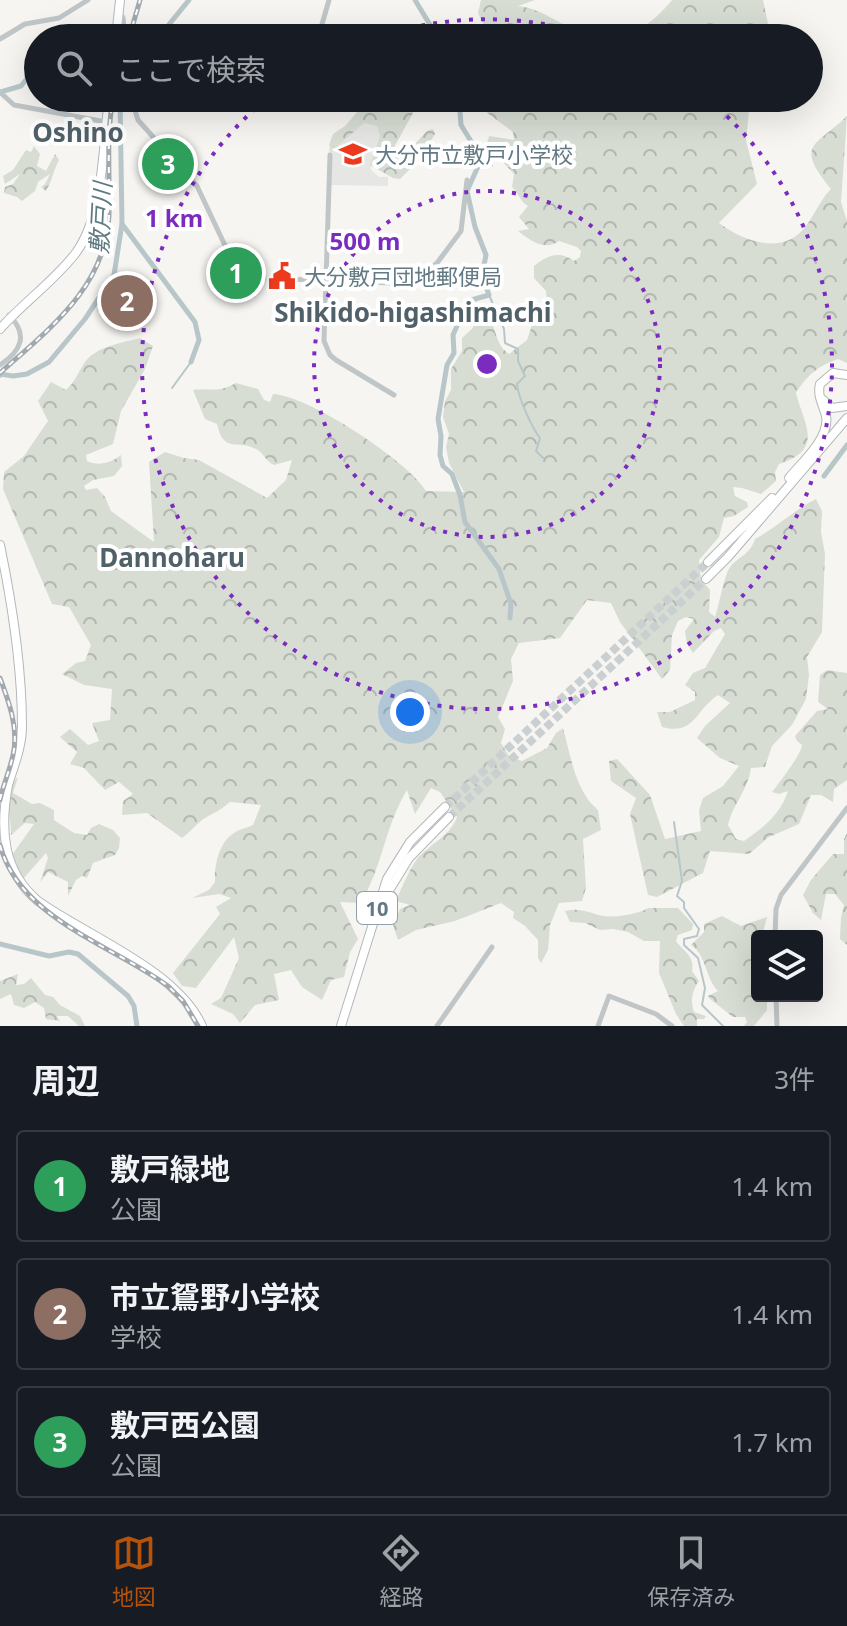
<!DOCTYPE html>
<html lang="ja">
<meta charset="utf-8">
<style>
body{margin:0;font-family:"Noto Sans","Noto Sans JP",sans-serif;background:#242831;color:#f1f3f6}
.controls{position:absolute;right:24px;bottom:24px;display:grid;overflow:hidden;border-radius:8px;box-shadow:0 8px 32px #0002}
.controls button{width:72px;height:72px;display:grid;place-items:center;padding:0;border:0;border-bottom:2px solid #363941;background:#171b24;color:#f1f3f6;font:40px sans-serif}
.you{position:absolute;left:410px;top:712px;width:28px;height:28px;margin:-20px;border:6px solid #fff;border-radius:50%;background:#1a73e8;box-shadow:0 0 0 12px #1a73e833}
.badge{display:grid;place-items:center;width:52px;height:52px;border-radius:50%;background:#b45309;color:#fff;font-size:26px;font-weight:700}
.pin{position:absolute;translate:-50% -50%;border:4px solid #fff;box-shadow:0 2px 8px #0006}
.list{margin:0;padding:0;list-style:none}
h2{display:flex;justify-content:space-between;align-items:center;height:104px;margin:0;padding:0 32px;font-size:34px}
h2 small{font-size:26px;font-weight:400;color:#9ea1a6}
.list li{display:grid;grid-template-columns:52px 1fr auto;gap:24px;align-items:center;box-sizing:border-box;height:112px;margin:0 16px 16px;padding:0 16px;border:2px solid #363941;border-radius:8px}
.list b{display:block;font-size:30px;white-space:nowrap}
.list p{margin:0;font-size:26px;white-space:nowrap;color:#9ea1a6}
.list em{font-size:26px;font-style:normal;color:#9ea1a6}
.icon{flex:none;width:44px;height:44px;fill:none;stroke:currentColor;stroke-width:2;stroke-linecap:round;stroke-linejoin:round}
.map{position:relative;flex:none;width:847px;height:1026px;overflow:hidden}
.search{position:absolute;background:#171b24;box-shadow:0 8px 32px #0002;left:24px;right:24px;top:24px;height:88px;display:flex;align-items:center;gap:20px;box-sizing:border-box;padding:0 28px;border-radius:44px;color:#9ea1a6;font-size:30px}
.sheet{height:488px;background:#171b24}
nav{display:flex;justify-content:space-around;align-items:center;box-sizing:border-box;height:112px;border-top:2px solid #363941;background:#171b24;font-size:22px;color:#9ea1a6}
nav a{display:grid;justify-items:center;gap:4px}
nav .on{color:#b45309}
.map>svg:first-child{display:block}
.built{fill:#e6e7e5}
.forest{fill:url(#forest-crowns)}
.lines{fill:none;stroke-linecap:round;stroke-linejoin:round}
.stream{stroke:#b8c6c9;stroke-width:2}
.river{stroke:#b8c6c9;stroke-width:5}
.trunk-tunnel{stroke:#cad0d1;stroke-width:8;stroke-dasharray:8 4;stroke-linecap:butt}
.trunk-casing{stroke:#b3b8bb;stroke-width:10}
.tertiary{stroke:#c0c6c8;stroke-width:5}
.trunk{stroke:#fff;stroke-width:8}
.rail-casing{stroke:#a1a9ae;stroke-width:5}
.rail{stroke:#fff;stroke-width:2;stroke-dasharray:6;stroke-linecap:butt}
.ring{fill:none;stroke:#7b2cbf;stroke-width:4;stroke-dasharray:4 8}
.labels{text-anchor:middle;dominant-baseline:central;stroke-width:8;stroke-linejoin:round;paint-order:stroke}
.shield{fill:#fff;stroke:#92a1a9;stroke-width:2}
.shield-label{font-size:20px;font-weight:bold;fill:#637984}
.poi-label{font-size:22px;fill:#637984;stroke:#fff;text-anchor:start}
.water-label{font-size:24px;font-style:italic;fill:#5f7b81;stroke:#fff}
.quarter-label{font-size:26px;font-weight:bold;fill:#516169;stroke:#fff}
.centre{fill:#7b2cbf;stroke:#fff;stroke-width:4}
.ring-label{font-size:24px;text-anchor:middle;font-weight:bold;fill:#7b2cbf;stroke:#fff;stroke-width:8;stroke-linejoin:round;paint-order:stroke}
</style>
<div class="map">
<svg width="847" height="1026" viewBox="0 0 847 1026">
<defs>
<pattern id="forest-crowns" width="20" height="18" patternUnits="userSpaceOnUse" patternTransform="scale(2)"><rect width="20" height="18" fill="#d7ddd3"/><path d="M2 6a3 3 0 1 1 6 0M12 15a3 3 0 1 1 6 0" fill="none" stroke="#b2b8b1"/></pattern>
</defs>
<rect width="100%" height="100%" fill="#f6f5f2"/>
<!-- built -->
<path class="built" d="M362,122L376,124L382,135L371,163V170L379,177H388V186L330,185L329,148L338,144Z"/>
<!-- forest -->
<g class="forest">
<path d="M481,0H535L518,6C536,8 547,16 563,24C610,46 639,40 672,0H763L771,38H466L485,27L478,13Z"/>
<path d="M364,98H410L413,113L392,151L402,158L427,131L433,129L435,134L419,160L400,179L393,178L370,165L380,136L377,126L364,123L332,151L329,145L333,134L345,126L358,111Z"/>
<path d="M488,98L549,102L559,98H754L750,102L746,140L757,184L719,223C744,242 784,256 806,226C815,214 820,200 831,189C794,144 815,147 847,116L841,202L847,221V363L838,359C818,366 807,375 796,393C804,425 825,449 779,464L775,472L776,481L761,494L742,488L733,487L735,496L747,502L748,507L734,516L724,518L719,537L699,560L701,579L710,590L709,612L715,617C719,606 724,575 730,567C739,556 750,555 755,539C777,527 794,510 816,499L822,511L821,532L825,554L822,632L807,657L809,675L806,699L792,725L772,746L765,767L751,768C748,790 733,804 728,825L736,839L744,841C764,827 780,815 788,791L779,794L772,792C779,783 801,755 802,745L797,741L795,736L817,711L828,709L818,702L820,675L827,670L847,673V780L834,789L833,802L821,795H811L799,824L769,837L749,854L710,851L703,873L657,897L648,895L630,814L636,798L611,781L609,761L617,759L650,795L665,839L701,831L699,810L703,798L723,786L739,766L720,758L697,738L705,726L730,703L718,695C695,710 695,736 662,727L657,712H670L695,700V692L685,685L693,673L705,668L725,634L721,628L714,631L693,653L687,644L685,631L694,619L686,617L678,621L672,635L670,670L662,679L620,622L611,603L587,600L560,638L519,643L511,659L513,681L498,717L505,729L501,743L509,756L522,761L547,748L556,733L563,728C571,756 575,791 598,810L601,830L583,839L586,888L582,901L559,903L550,925L548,950L541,963L538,958V940L525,926L513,918L514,912L501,903L455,921L416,930L398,940L393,925L400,909L410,905L396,901C402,887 408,872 417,859C430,844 451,835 457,817L440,792L431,788L415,814L407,790C385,826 383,865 361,903L340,902L358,939L350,952L344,977L331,980L322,1000L302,987L291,970L274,974L279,1000L255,1005L240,1023L233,1014L211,1004L221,998L239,958L234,937L196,988L182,986L173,973L220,914L216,907L231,898L219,894L192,898L209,890L215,882C214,866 219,842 234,833C239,829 247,828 253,825L261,805L230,802C219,812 212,813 202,820C195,826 190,832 182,838L147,813L122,815L123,801L133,794L119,782L105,790L84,768L70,764L77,752L60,737L70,729L88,745L99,741L92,723L110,720L112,689L84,685L62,674L76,663L85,661L91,645L69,607L52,604L3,489L4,472L24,456L48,421L38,401L51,382L66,390C76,381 78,372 85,362C97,346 122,343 140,338L153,346L145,369L121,411L113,444L86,455L87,461C99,467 112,462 121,455L122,466L114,476L93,480L84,486L86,490L97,488L105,497L111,511L154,542L149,462L165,452L184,458L199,460L267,498L286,480L292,460L274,465C266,461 265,456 259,451C239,437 224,456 217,424L205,419L193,390C212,387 216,394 236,383L258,389L264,400L270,402L273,394C307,395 407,460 426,491L464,492L449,463L446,447L449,434L443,417L445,401L451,390V369L462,351V338L473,328V315L480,309C500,324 491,341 509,354L527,340L533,322L523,315L529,311L548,314L546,291L534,278V266C547,256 559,250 574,261L580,257L581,251L577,247L559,241C544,251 531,241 518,231L529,229L519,217L528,206C520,202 519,193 512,187L514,174L498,157L493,159V168L485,150L489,136L514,140L513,132L482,109Z"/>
<path d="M34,146L40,154L37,166L46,171L55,154L59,160C53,171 53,179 46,191L41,187L45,184L50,174L38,182L35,191L22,201L17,197L4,193L5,187L13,184L20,174L5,184L3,176L13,170L26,150L31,152Z"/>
<path d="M18,777L13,793L32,804L40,803L54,810V820L74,833L87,835L91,828L99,824L113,830L120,838L119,848L115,855L93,863L87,878L82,876L76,880L68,896V882L48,872L40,882L48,858L46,853L23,879L12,855L34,824L25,823L11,835C12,816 0,791 18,777Z"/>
<path d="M847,833V945L840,939L841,917L844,905L835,894H826L821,920L813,913L803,895L811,880L833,854H844V839Z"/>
<path d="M648,908H678L693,924L692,930L678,935L676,941C684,952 695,956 692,971L699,981C692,991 690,1000 694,1012L706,1016L704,1019H697V1026H684L676,1014L659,973L660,941H644L628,932L613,929L600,930L585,923L570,922L565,911C582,907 588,913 604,916C613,918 640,914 648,908Z"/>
<path d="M722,916L741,926L767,917L762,936H757V996H767V1010L754,1026H744L747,1022L745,1017H733L710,999L708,996L718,991C705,978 707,956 691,945L704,932V924Z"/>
<path d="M18,974L16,985L24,984L31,978L45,995L53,997L60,1005L80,1016L85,1026H79L68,1016H57L60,1021L46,1019L44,1008L35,1002L24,1008L14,1005L11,994L0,999V981Z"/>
</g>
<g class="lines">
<!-- stream -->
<g class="stream">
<path d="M489,295L504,329L505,343L518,349V361L525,376L517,384C518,397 532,428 540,438L536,451L543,458"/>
<path d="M0,377L3,375"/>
<path d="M172,388L191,362"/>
<path d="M674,822L682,881L677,896L684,902V908L699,929L697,936L684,939V945L698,958L705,988L702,1005L723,1026"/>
</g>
<!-- river -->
<g class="river">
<path d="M415,0L438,38"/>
<path d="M158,38L189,0"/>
<path d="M0,92L21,86L38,65"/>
<path d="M459,98L461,125L477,151L480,162L467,191L475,227L486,255L482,275L489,295L468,301L453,335L454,353L447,365L438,419L441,436L440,455L443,466L452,474L460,495L465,522L499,569L511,604L510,618"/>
<path d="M122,224L195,322L199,340L191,362"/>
<path d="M0,374L13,376L27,374L49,362L85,319L114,275L122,224L120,98"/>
<path d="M824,476L847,445"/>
<path d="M0,944L49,956L69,952L78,954L128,996L134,1006L137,1026"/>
</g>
<!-- trunk-tunnel -->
<g class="trunk-tunnel">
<path d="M445,807L708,562"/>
<path d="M449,817L706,579"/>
</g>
<!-- trunk casing -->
<g class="trunk-casing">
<g id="trunk">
<path d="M116,38L120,0"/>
<path d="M0,329C23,303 53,282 75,254C104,216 103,145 109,98"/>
<path d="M823,400L832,408L847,406"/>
<path d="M789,478C802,462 830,438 826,416C823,404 817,396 820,384L833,373L847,375"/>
<path d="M0,545C12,603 22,666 22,726C22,747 14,765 8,785C0,828 2,871 38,901C87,936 177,970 202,1026"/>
<path d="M708,562L772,498"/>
<path d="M706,579L728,557L847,418"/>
<path d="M385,897L409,858L449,817"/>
<path d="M341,1026L387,879L410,842L445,807"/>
</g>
</g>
<!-- tertiary -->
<g class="tertiary">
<path d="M119,11L123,18L125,38"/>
<path d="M169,38H183"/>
<path d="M318,38L329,0"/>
<path d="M0,39L25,24L59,18L88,0"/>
<path d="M0,92L14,105L106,122"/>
<path d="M131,98L138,120L197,186L230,256L244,269L262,278L393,283L424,274L437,263L461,231L467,180"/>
<path d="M330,155L324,341L330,355L336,360L394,395"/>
<path d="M0,365C21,351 29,335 9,315"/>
<path d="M775,936L776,909L781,895L847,808"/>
<path d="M776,996L777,1026"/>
<path d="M437,1026L492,947"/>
<path d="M598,1026L609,996L656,1014L672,1026"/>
</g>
<!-- trunk -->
<use href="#trunk" class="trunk"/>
<!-- rail casing -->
<g class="rail-casing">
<g id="rail">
<path d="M129,38L140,0"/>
<path d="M0,373C49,329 106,287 109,215C110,176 106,138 113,98"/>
<path d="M0,678C9,702 19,729 13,755C10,770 3,785 0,800"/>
<path d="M0,845C19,918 112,945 168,986L183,1001L198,1026"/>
</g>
</g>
<!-- rail -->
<use href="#rail" class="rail"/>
</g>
<!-- distance rings -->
<g class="ring">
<circle cx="487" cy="364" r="173"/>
<path d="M375 38A345 345 0 0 1 599 38M709 100A345 345 0 1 1 265 100"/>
</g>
<!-- icons -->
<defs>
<g id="school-bare" transform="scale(2.16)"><path d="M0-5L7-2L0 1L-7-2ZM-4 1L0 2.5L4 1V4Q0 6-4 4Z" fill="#eb3a1d" stroke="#fff" stroke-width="2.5" paint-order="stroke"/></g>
<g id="civic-bare" transform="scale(2.16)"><path d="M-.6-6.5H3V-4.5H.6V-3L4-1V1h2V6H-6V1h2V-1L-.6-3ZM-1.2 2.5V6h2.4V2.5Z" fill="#eb3a1d" stroke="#fff" stroke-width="2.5" paint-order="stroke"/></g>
</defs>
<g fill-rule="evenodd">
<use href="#school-bare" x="353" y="154"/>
<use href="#civic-bare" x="282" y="276"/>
</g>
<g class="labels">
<!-- shield labels -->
<rect class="shield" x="357" y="892" width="40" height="32" rx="6"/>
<g class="shield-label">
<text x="377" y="908">10</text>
</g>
<!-- poi labels -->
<g class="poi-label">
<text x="375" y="154">大分市立敷戸小学校</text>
<text x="304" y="276">大分敷戸団地郵便局</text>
</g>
<!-- water labels -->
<g class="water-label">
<text transform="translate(100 218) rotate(-87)">敷戸川</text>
</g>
<!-- quarter labels -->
<g class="quarter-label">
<text x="78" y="132">Oshino</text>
<text x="413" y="312">Shikido-higashimachi</text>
<text x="172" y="557">Dannoharu</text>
</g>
</g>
<circle cx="487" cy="364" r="12" class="centre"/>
<g class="ring-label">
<text x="174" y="227">1 km</text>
<text x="365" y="250">500 m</text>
</g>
</svg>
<div class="controls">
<button><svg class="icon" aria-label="layers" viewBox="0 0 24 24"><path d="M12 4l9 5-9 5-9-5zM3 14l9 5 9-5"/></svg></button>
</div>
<div class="you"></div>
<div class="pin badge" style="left:236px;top:273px;background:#2e9e5b">1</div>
<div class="pin badge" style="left:127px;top:301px;background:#8d6e63">2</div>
<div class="pin badge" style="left:168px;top:164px;background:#2e9e5b">3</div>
<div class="search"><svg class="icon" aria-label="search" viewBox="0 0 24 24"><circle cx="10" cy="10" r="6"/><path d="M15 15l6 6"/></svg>ここで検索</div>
</div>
<section class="sheet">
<h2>周辺<small>3件</small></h2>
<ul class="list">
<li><span class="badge" style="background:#2e9e5b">1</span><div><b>敷戸緑地</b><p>公園</p></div><em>1.4 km</em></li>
<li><span class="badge" style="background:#8d6e63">2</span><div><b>市立鴛野小学校</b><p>学校</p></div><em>1.4 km</em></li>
<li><span class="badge" style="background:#2e9e5b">3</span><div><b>敷戸西公園</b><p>公園</p></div><em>1.7 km</em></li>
</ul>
</section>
<nav>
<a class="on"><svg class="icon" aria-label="map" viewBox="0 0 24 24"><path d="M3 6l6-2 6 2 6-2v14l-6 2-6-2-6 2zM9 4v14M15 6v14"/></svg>地図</a>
<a><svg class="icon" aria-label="directions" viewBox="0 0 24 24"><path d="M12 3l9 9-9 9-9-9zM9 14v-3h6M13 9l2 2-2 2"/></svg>経路</a>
<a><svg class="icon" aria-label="saved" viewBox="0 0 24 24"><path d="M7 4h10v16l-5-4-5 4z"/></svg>保存済み</a>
</nav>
